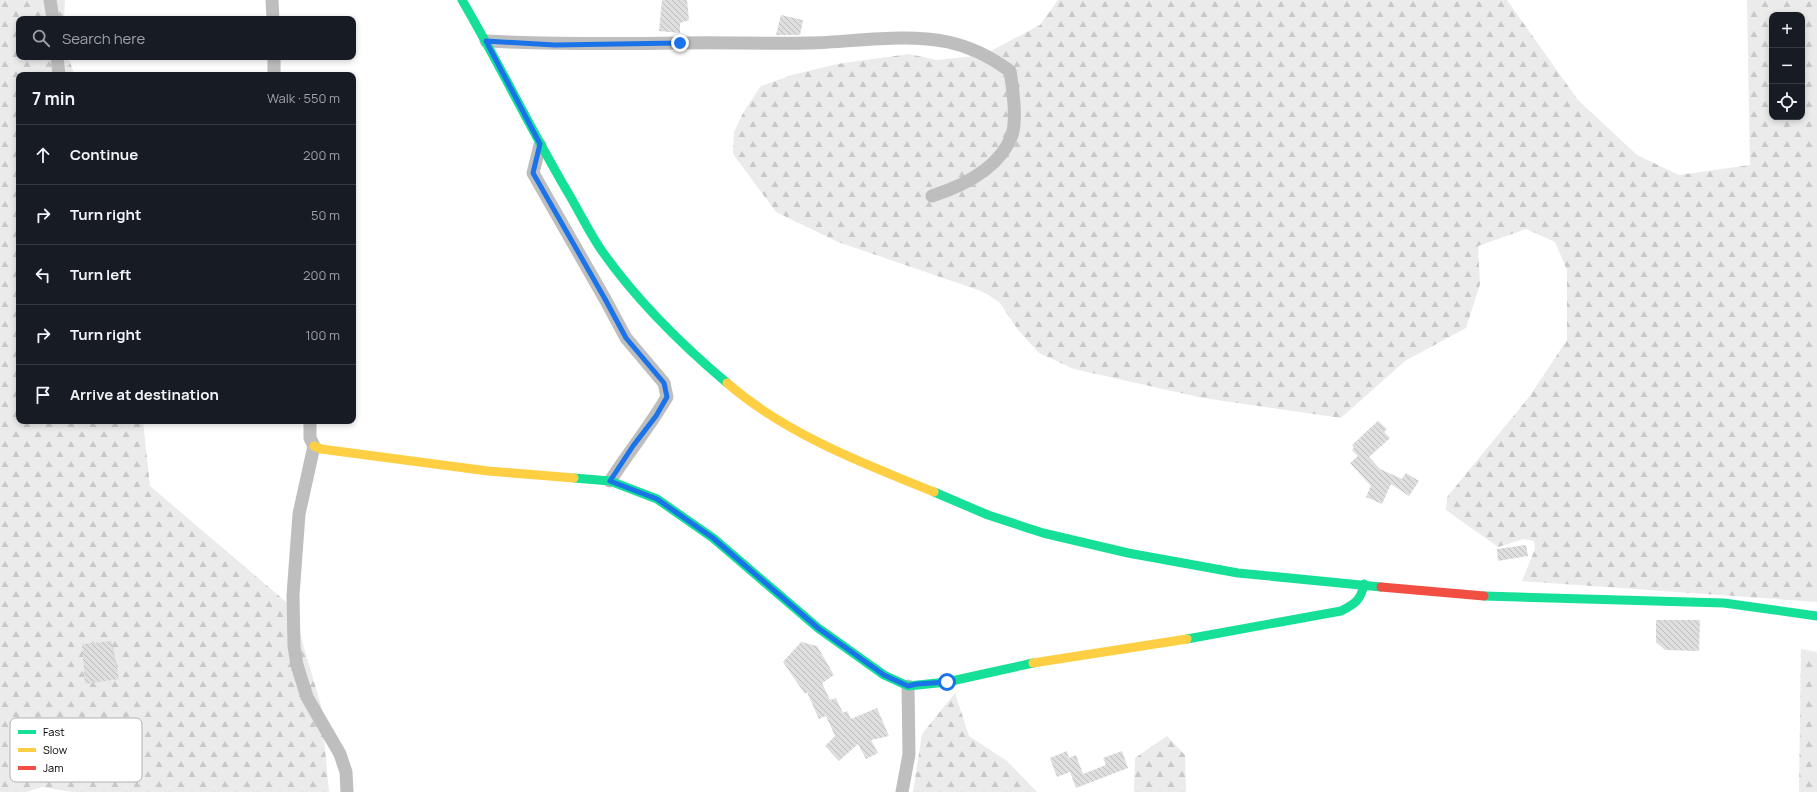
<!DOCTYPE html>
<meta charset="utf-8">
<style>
body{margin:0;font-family:Manrope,sans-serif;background:#242831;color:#f1f3f6}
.controls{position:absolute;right:12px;top:12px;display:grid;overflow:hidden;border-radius:8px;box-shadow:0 2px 6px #0003}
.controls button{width:36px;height:36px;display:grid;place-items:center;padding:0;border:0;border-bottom:1px solid #363941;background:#171b24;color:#f1f3f6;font:20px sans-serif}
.stop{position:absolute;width:12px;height:12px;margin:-9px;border:3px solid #1a73e8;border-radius:50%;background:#fff}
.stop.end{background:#1a73e8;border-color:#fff;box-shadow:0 1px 4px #0008}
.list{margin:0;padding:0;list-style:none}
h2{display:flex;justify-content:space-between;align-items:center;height:52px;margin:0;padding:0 16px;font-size:17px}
h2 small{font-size:13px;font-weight:400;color:#9ea1a6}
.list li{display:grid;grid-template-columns:26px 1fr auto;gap:12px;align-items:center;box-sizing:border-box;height:60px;padding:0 16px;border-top:1px solid #363941}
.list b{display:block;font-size:15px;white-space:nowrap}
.list em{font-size:13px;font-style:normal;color:#9ea1a6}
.icon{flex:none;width:22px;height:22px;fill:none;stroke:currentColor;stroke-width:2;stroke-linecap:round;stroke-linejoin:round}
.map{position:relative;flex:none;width:1817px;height:792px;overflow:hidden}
.search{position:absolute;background:#171b24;box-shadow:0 2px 6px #0003;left:16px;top:16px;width:340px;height:44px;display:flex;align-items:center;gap:10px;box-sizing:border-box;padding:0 14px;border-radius:8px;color:#9ea1a6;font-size:15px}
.panel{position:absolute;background:#171b24;box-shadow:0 2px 6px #0003;left:16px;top:72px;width:340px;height:352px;border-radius:8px}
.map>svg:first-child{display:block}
.forest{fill:url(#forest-firs);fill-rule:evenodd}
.building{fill:url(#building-back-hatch)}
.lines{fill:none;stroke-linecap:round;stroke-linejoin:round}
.street{stroke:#bebebe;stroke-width:13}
.fast{stroke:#16e098;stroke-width:9}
.slow{stroke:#ffcf43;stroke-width:9}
.jam{stroke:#f24e42;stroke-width:9}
.route{stroke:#1a73e8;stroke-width:5}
.key{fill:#fff;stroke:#b2b2b2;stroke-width:1}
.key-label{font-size:11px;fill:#000}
</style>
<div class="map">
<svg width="1817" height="792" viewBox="0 0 1817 792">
<defs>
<pattern id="forest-firs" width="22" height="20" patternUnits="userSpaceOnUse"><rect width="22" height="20" fill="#ebebeb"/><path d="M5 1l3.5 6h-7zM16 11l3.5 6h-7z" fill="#c8c8c8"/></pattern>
<pattern id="building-back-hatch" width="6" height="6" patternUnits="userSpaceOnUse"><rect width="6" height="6" fill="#dedede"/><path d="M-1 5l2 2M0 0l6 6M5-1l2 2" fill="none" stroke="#bdbdbd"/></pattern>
</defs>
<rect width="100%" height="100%" fill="#fff"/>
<!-- forest -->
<g class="forest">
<path d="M0,0H65L64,19H19V57H68L74,73L77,75H19V421H143L150,486L292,607L321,705L329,792H72L42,787L26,792H0Z"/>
<path d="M1058,0H1507L1578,100L1637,155L1679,175L1750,165L1747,0H1817V602L1522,581L1535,549L1534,541L1524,539L1498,547L1446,510L1447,497L1529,397L1567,340V270L1555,242L1526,229L1478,246L1480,284L1466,328L1405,361L1341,418L1203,398L1074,369L1039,353L1018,330L1000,303L984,292L838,242L776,212L733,154L734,132L744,111L761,86L792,75L837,64L909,54L937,60L983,55L1040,25ZM1772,15H1802V117H1772Z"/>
<path d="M1801,649L1817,652V792H1799Z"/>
<path d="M955,693L969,736L1007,761L1037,792H913L922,734Z"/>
<path d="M1167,736L1185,755L1186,792H1134L1135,758Z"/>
</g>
<!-- building -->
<g class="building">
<path d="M662,0H687L689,20L680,23V33L659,31Z"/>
<path d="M781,15L803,20L800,35H776Z"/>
<path d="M1378,421L1387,429L1384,432L1390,438L1369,457L1380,469L1402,479L1406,473L1419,481L1409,496L1391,484L1382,504L1366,497L1371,486L1350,463L1358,456L1352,450L1354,448L1352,445Z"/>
<path d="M1526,545L1528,556L1498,561L1497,549Z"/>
<path d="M1656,620H1700L1699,651L1665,650L1656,642Z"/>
<path d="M112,641L119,679L85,684L82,644Z"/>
<path d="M801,642L817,646L834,675L822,683L830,700L836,698L843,713L847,711L851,719L877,708L889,736L871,740L878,753L866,759L858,744L839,761L825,746L835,736L826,716L819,719L807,692L805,694L783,662Z"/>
<path d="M1067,751L1069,758L1076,755L1083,774L1106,765L1103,758L1122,751L1128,768L1076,788L1070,772L1057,777L1050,758Z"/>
</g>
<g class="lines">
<!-- street -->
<g class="street">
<path d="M50,0L53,19"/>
<path d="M272,0L273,19"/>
<path d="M486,41C551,44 615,44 679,43C723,42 766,44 809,43C854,42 905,33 948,42C972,47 991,57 1010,71C1013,88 1017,120 1012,135C1000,168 963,186 932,196"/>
<path d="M57,57L59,75"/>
<path d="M274,57V75"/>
<path d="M540,145L533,173L605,299L626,338L664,383L667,397C650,426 629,452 610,481"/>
<path d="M310,421V438L314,446L299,514L293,595L294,646L297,665L307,697L340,754L346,772L347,792"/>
<path d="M902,792L909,754L908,686"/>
</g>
<!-- fast -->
<g class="fast">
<path d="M462,0C500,65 532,132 570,196C581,215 590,234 602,251C637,301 681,344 727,383"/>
<path d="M574,478L610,481L657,499L713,538L818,628L884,675L908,686L947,682L1033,663"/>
<path d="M934,492L988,515L1043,533L1128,553L1238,573L1381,587"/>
<path d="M1484,596L1724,603L1817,616"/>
<path d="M1187,639L1341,611C1355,604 1361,600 1364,584"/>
</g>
<!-- slow -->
<g class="slow">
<path d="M727,383C786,434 862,463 934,492"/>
<path d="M314,446L321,449L488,471L574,478"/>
<path d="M1033,663L1187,639"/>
</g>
<!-- jam -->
<path class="jam" d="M1381,587L1484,596"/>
</g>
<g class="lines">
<!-- route -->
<path class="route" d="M680,43L555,45L486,41L540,144L533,173L605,299L626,338L664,383L667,397L656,416L633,446L610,481L657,499L713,538L818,628L884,675L908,686L917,684L947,682"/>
</g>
<!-- legend -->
<rect x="10" y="718" width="132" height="64" rx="6" class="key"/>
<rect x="18" y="730" width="18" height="4" fill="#16e098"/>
<rect x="18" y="748" width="18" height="4" fill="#ffcf43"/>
<rect x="18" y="766" width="18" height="4" fill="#f24e42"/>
<g class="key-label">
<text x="43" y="736">Fast</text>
<text x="43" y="754">Slow</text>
<text x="43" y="772">Jam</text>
</g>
</svg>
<div class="controls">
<button>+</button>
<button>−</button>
<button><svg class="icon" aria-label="locate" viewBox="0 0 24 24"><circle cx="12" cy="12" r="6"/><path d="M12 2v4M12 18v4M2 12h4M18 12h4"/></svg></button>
</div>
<div class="stop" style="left:947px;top:682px"></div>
<div class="stop end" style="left:680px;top:43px"></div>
<div class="search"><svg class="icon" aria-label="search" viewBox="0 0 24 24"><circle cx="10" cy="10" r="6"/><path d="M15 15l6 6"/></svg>Search here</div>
<section class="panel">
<h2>7 min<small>Walk · 550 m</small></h2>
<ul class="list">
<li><svg class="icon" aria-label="ahead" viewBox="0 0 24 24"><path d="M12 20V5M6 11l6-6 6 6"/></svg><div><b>Continue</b></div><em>200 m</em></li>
<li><svg class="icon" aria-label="right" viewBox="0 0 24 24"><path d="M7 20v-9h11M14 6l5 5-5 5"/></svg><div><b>Turn right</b></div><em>50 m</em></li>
<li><svg class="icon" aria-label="left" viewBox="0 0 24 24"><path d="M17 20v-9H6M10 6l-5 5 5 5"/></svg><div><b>Turn left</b></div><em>200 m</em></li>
<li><svg class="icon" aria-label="right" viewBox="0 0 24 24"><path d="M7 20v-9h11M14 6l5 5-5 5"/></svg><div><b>Turn right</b></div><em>100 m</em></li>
<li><svg class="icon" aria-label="arrive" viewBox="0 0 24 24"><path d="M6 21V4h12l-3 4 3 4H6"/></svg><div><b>Arrive at destination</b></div></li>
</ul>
</section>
</div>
